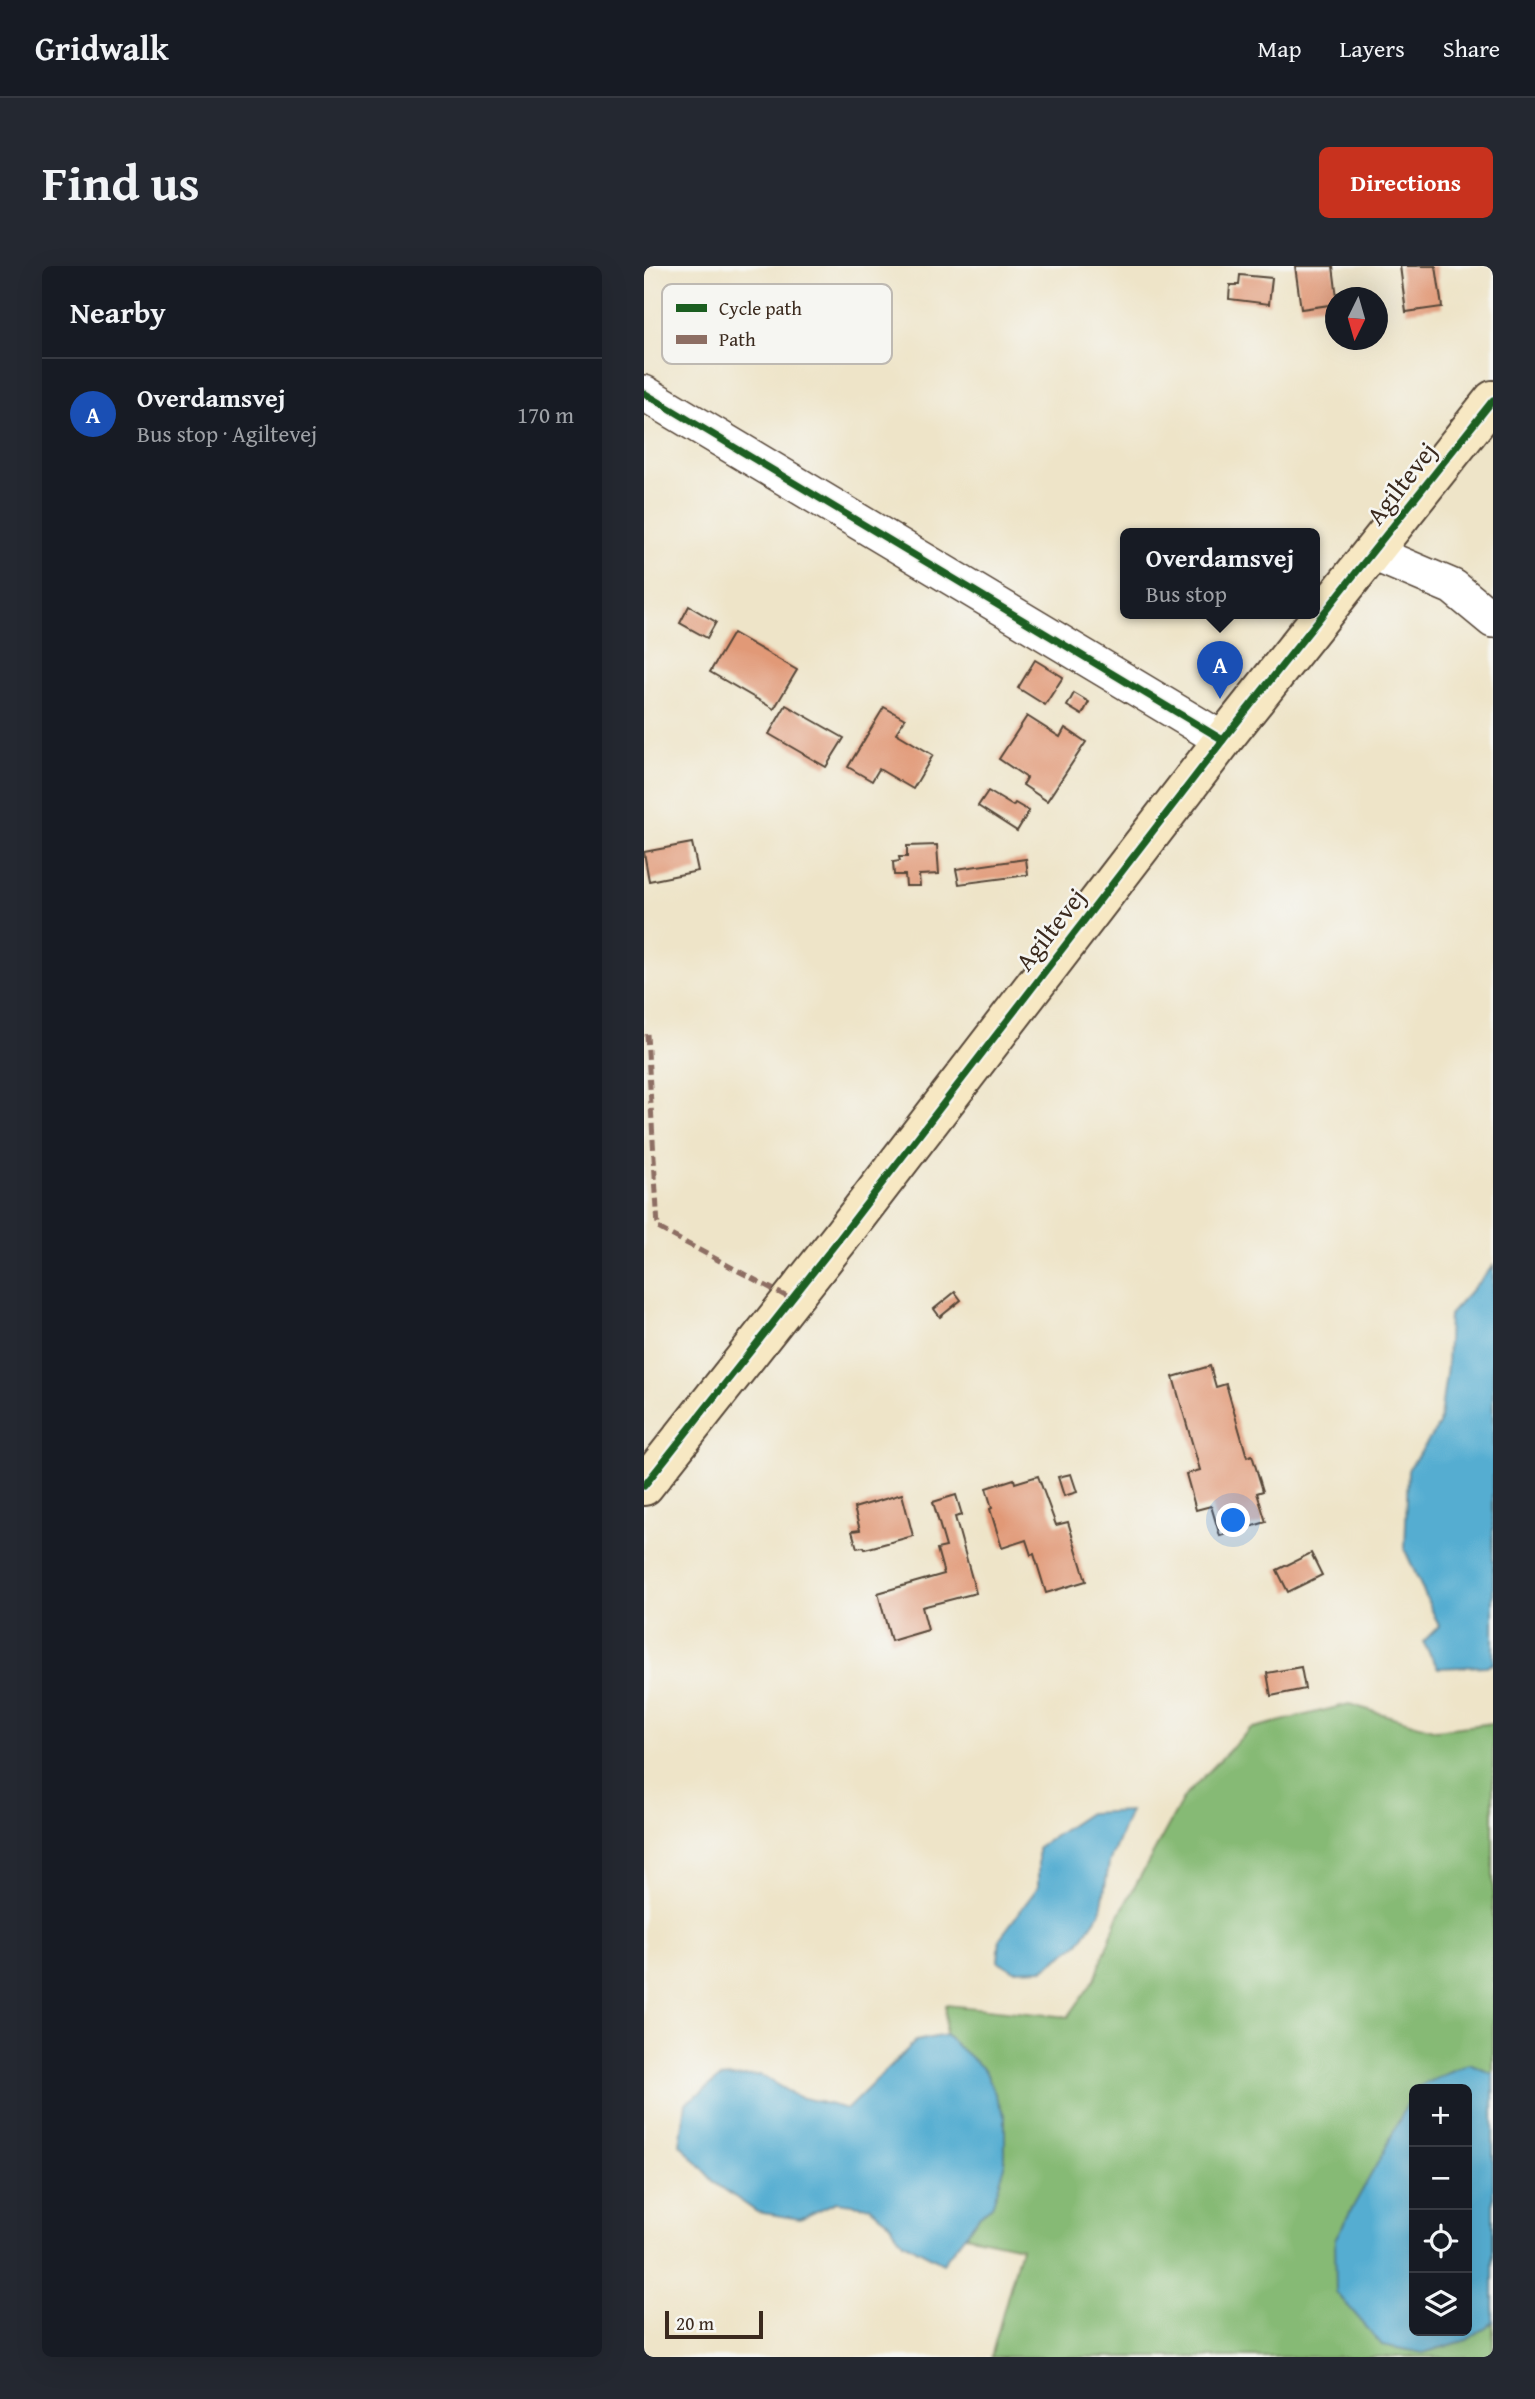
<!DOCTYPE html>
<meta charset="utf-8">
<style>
body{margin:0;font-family:"Gentium Book Plus",serif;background:#242831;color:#f1f3f6}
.controls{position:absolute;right:21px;bottom:21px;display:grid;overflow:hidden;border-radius:10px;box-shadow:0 7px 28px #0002}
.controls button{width:63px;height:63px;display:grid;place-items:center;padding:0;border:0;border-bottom:2px solid #363941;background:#171b24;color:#f1f3f6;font:35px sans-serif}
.compass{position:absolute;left:681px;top:21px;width:63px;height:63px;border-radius:50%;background:#171b24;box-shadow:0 7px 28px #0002;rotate:185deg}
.scale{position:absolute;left:21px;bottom:18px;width:98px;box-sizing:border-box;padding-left:7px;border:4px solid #3b2a1e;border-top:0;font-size:19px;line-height:24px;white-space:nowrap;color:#3b2a1e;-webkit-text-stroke:5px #f6f6f2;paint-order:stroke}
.you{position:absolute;left:590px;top:1255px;width:24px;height:24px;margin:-18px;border:5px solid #fff;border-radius:50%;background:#1a73e8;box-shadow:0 0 0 10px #1a73e833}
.badge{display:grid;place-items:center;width:46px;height:46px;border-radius:50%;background:#c8321e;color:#fff;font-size:23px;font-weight:700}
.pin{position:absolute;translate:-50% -58px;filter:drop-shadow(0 2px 4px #0008)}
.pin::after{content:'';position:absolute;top:37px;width:24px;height:21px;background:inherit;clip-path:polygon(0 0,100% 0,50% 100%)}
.popup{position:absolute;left:476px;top:262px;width:200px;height:91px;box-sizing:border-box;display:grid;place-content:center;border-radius:10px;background:#171b24;filter:drop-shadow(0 2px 5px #0005);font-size:23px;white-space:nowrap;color:#9ea1a6}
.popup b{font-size:26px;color:#f1f3f6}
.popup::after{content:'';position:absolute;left:50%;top:100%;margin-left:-14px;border:14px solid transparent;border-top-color:#171b24}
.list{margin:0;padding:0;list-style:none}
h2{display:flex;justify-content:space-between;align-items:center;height:91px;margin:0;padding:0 28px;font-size:30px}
h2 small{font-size:23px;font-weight:400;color:#9ea1a6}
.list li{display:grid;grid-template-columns:46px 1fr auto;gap:21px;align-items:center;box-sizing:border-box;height:112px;padding:0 28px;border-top:2px solid #363941}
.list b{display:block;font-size:26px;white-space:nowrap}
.list p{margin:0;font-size:23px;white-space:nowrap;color:#9ea1a6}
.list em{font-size:23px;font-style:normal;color:#9ea1a6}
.icon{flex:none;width:38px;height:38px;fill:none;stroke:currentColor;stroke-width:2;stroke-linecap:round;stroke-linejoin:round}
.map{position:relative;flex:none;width:849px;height:2091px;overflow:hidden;border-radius:10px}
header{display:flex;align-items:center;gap:42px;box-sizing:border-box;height:98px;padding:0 35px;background:#171b24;border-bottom:2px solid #363941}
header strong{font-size:33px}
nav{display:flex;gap:38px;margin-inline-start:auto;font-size:24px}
.intro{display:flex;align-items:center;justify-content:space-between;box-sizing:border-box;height:168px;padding:0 42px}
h1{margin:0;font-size:49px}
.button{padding:18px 32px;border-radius:10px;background:#c8321e;color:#fff;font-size:24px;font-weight:700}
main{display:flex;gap:42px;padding:0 42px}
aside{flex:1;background:#171b24;border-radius:10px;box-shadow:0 7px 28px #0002}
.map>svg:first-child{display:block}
.forest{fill:#86ba75;stroke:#60724a;stroke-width:2;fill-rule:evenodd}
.water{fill:#54add1;stroke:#486c78;stroke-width:2;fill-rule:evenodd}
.building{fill:#e19977}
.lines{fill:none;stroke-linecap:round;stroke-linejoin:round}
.street-casing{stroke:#564638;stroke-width:38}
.secondary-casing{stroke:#564638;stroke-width:42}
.street{stroke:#fff;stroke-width:35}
.secondary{stroke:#f7e8c3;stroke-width:38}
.quiet{stroke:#8d6e63;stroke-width:5;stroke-dasharray:10 5;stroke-linecap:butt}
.cycleway-casing{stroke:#f6f6f2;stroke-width:11}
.cycleway{stroke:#1b5e20;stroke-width:7}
.labels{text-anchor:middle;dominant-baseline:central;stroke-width:5;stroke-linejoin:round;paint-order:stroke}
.street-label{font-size:26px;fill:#3b2a1e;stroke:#f6f6f2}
.key{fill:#f6f6f2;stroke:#beb9b2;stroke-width:2}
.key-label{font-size:19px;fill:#3b2a1e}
</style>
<header>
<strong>Gridwalk</strong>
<nav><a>Map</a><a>Layers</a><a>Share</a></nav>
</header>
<div class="intro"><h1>Find us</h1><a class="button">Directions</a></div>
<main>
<aside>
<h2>Nearby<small></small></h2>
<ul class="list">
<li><span class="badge" style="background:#1a4fb4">A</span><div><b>Overdamsvej</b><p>Bus stop · Agiltevej</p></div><em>170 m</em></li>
</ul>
</aside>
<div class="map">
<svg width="849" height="2091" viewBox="0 0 849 2091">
<rect width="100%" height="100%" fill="#f6f6f2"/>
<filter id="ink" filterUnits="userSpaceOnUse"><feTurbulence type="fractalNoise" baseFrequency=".0143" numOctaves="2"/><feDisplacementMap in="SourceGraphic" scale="14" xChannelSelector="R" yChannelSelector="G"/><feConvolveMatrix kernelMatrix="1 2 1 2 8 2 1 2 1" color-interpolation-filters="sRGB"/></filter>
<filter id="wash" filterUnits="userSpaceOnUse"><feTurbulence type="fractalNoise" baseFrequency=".00686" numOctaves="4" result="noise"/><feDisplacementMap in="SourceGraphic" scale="28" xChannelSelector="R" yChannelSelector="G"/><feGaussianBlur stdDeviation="1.57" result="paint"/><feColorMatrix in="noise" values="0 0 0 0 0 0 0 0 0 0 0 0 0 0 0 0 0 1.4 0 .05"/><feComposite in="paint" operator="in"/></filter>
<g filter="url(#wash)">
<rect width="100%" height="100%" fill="#eee4c8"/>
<!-- forest -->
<path class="forest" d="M705,1438L792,1464L849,1457V2091H347L377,1981L321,1969L336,1949L348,1940L340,1804L301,1769L302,1739L424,1751L451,1713L474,1651L540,1531L606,1463ZM770,1823H823V2065H770Z"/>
<!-- water -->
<g class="water">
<path d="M849,1000V1398L842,1400L794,1402L779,1376L795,1360L761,1284L764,1204L795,1159L803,1101L805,1049Z"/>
<path d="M486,1545L465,1597L457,1645L435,1677L400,1703L370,1704L354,1695L356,1672L394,1621V1581L445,1547Z"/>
<path d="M301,1769L341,1804L361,1851V1900L348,1940L336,1949L299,1997L259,1976L242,1953L224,1940L192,1936L156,1953L113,1946L71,1917L36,1878L42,1837L76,1812L116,1809L152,1830L203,1843L272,1775Z"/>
<path d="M825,1798L849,1808V2056L823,2074L779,2087L738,2079L692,2026L691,1973L738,1889L771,1822ZM823,1823V2065H770V1823Z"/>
</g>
<g id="blocks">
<!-- building -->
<g class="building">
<path d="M651,0H689L693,32L692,38L657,43Z"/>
<path d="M756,0H792L798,41L762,46Z"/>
<path d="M596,9L628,12L625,38L585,33L586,19H595Z"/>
<path d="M45,340L72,356L63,372L36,357Z"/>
<path d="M89,367L153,404L130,443L66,406Z"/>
<path d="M391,394L419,411L401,439L374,422Z"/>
<path d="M430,427L445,436L438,449L423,440Z"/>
<path d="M142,439L200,472L182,501L125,468Z"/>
<path d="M240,441L261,453L252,467L289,489L269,523L235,503L228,515L204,501Z"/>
<path d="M383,450L416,471L421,462L442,476L403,535L379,519L383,512L355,493Z"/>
<path d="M344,525L369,540L371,537L385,545L373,565L334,540Z"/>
<path d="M48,577L54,605L5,615L0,586Z"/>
<path d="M293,579L295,608L275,609L276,620H262L261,609H250L249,596L256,595L255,591H263V580Z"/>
<path d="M382,593L384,609L315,618L312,603Z"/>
<path d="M311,1026L317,1034L296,1051L290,1043Z"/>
<path d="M566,1100L572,1121L582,1118L603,1191L608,1189L619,1225L613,1227L622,1256L576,1270L567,1240L552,1244L542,1208L556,1204L529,1111Z"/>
<path d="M427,1208L433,1226L420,1230L414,1211Z"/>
<path d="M394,1210L412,1259L424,1256L442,1315L402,1327L390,1288L387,1289L382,1274L358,1282L346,1243L348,1242L342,1222L370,1213L371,1217Z"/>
<path d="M258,1228L269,1270L221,1283L220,1281L213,1282L208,1265L216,1264L210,1242Z"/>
<path d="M312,1229L318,1249L311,1251L332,1327L278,1341L284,1364L247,1375L234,1327L300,1308L293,1283L302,1281L289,1236Z"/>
<path d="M667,1287L678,1309L644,1326L633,1304Z"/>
<path d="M657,1401L661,1423L627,1430L623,1407Z"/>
</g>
</g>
</g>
<g filter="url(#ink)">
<use href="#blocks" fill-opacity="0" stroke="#564638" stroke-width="2"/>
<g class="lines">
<!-- street casing -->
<g class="street-casing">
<g id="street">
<path d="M0,127L579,474"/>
<path d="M729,287L809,321L849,354"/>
</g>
</g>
<!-- secondary casing -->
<g class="secondary-casing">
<path id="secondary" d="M0,1220L196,972L579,474L849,134"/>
</g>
<!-- street -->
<use href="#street" class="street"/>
<!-- secondary -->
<use href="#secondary" class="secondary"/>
<!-- quiet -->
<path class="quiet" d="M3,768L14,962L147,1033"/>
<!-- cycleway casing -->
<g class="cycleway-casing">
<g id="cycleway">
<path d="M0,127L579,474"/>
<path d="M0,1220L196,972L579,474L849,134"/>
</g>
</g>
<!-- cycleway -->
<use href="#cycleway" class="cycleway"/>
</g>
</g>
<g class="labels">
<!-- street labels -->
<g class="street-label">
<text transform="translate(757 217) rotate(-52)">Agiltevej</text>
<text transform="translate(406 663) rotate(-52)">Agiltevej</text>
</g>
</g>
<!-- legend -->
<rect x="18" y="18" width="230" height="80" rx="10" class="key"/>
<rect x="32" y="38" width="31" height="8" fill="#1b5e20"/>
<rect x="32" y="69" width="31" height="9" fill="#8d6e63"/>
<g class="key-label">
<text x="75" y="49">Cycle path</text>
<text x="75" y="80">Path</text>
</g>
</svg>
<div class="controls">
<button>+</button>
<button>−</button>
<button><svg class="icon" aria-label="locate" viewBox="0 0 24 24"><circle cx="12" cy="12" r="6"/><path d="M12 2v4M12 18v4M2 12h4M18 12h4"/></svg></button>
<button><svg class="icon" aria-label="layers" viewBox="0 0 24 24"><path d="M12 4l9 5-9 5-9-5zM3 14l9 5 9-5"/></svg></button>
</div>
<svg class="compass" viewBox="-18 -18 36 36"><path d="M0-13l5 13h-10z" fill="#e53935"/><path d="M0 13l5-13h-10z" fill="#9ea1a6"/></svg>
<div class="scale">20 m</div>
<div class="you"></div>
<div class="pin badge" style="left:576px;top:433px;background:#1a4fb4">A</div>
<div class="popup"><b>Overdamsvej</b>Bus stop</div>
</div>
</main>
